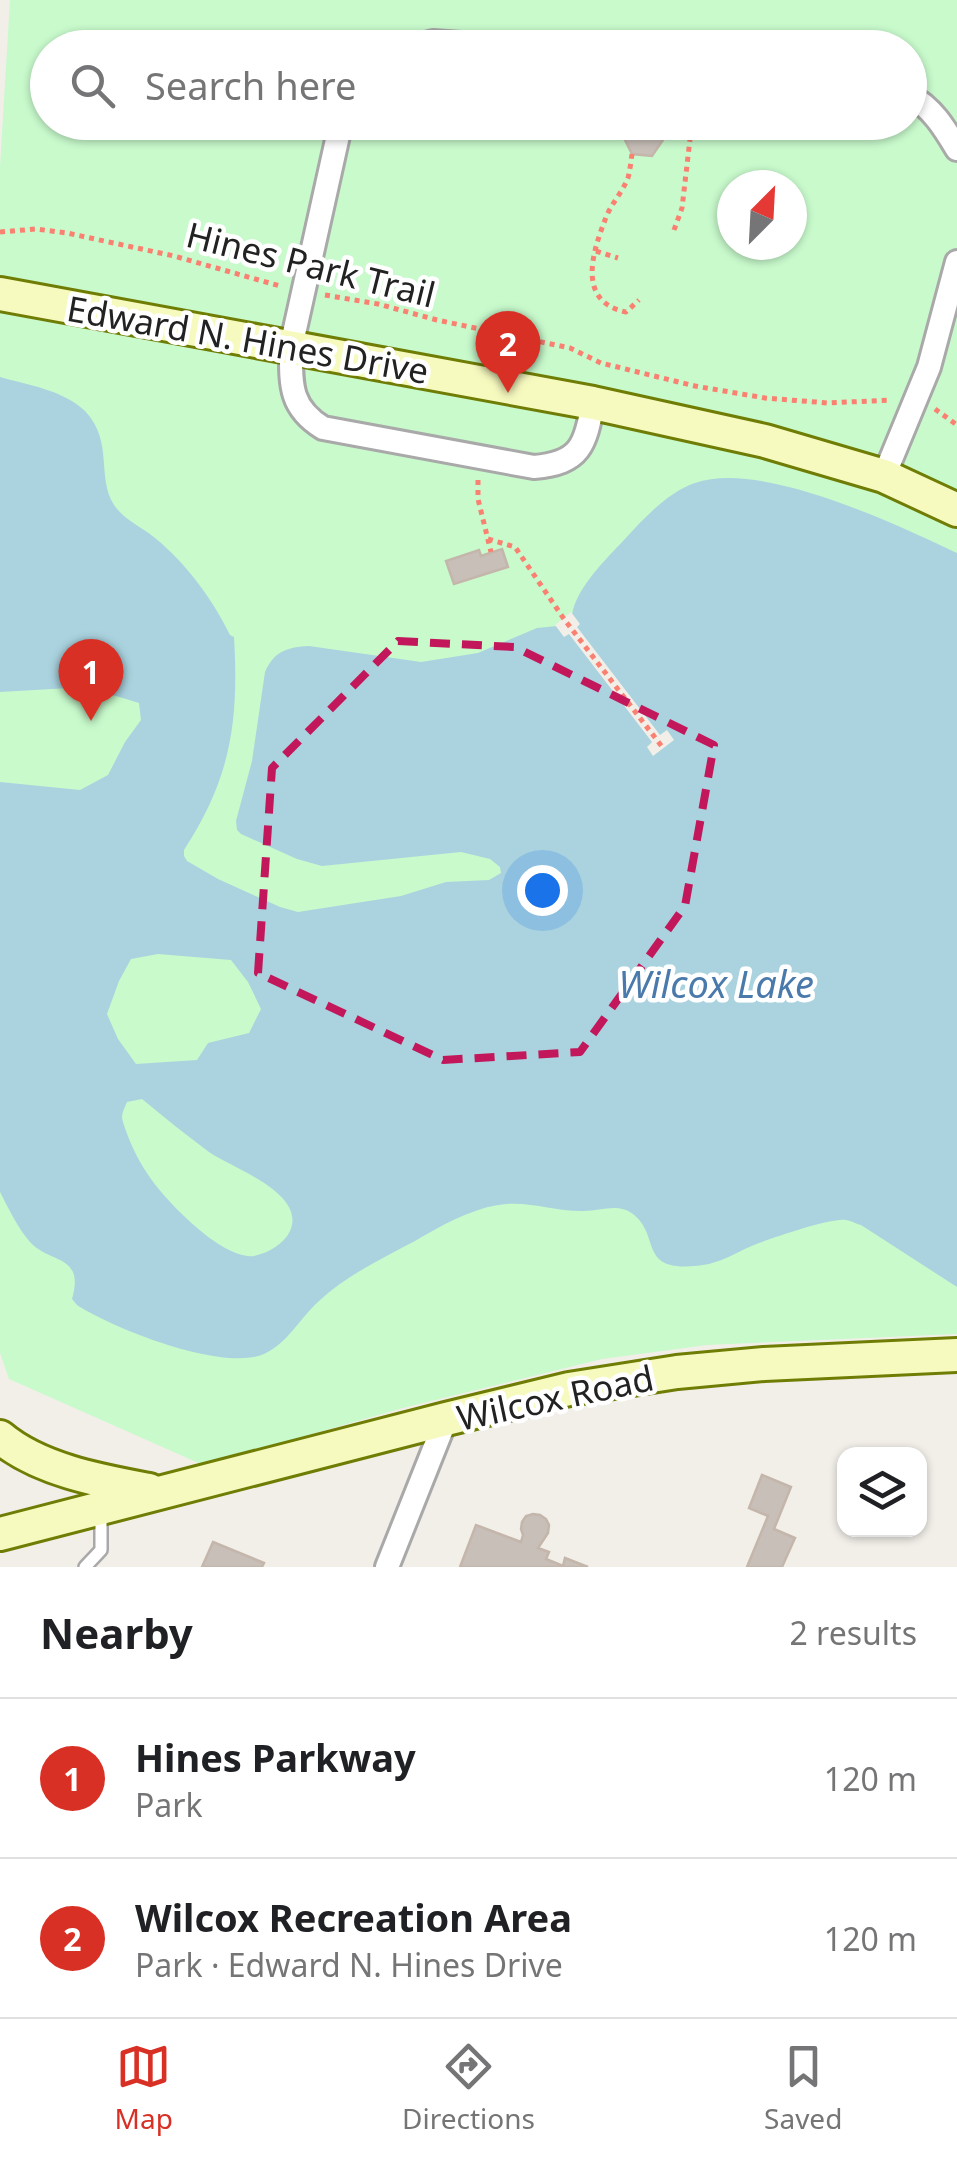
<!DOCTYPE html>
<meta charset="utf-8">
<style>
body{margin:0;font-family:"Noto Sans",sans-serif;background:#f2f2f2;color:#202124}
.controls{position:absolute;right:30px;bottom:30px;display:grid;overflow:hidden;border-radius:20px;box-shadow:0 2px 8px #0004}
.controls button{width:90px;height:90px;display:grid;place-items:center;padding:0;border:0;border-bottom:2px solid #e0e0e0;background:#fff;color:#202124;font:50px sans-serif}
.compass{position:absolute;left:717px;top:170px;width:90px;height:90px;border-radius:50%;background:#fff;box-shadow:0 2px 8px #0004;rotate:24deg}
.you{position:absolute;left:542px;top:890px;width:35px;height:35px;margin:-25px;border:8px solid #fff;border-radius:50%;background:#1a73e8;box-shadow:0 0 0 15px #1a73e833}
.badge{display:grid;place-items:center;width:65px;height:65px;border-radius:50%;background:#d93025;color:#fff;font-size:32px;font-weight:700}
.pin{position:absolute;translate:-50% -82px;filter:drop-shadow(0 2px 5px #0008)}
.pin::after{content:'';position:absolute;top:52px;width:35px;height:30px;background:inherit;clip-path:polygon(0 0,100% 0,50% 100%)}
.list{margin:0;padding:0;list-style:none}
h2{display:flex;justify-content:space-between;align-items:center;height:130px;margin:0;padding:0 40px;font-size:42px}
h2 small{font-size:32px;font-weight:400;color:#757577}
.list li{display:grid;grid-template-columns:65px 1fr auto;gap:30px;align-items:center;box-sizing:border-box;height:160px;padding:0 40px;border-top:2px solid #e0e0e0}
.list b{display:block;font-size:38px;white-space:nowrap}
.list p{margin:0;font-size:32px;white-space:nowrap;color:#757577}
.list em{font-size:32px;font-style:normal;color:#757577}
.icon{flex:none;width:55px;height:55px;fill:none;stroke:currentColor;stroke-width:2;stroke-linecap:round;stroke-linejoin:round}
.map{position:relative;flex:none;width:957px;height:1567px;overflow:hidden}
.search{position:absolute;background:#fff;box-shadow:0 2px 8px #0004;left:30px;right:30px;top:30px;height:110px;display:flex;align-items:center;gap:25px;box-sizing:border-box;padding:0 35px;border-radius:55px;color:#757577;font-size:38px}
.sheet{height:450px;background:#fff}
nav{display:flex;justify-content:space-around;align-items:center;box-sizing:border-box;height:140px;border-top:2px solid #e0e0e0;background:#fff;font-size:28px;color:#757577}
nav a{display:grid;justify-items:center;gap:5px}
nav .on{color:#d93025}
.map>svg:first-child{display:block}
.park{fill:#c8facc;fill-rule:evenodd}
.water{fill:#aad3df;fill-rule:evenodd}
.pier{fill:#f2efe9}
.building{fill:#c7bfb8;stroke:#c4b6ab;stroke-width:2.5}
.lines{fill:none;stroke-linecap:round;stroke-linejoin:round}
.lane-casing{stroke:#a9a9a9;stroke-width:16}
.street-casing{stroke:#a9a9a9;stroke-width:28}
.secondary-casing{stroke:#707d05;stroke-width:38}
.path{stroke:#fa8072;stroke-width:5;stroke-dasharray:5 5;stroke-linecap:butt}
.lane{stroke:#fff;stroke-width:11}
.street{stroke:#fff;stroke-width:22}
.secondary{stroke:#f7fabf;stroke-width:32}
.marked{fill:none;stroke:#c2185b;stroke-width:8;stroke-dasharray:20 12;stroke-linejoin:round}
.labels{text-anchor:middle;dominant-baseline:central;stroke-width:9;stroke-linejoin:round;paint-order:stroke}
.street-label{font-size:35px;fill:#222;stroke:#fff}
.water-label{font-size:38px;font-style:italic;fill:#4a7aab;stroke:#fff}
</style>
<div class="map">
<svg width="957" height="1567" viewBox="0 0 957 1567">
<rect width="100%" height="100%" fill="#f2efe9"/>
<!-- park -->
<path class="park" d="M10,0H957V1334L707,1345L602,1359L403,1408L203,1465L9,1379L0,1353V166ZM48,48H910V122H48ZM732,185H792V245H732Z"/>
<!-- water -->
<path class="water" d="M0,377C28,385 63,390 85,411C114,442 96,476 114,505C124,520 142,527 155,538C186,563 213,600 230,635L234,637C239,721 231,778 184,850V856L187,861L218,879L280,907L298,912L401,896L446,882L489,880L501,873L500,867L490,859L461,852L322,866L297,859L241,834L237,830L236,821L252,761L265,672C274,651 288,647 309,646L421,662L478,653L537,628L557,626L572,615C576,588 606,559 624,540C643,519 668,492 695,483C762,460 895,524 957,553V1287L861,1225C856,1224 852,1221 846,1220C830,1218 776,1237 759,1243C735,1252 722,1264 695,1266C638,1271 661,1236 633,1214C617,1202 599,1212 581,1211C553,1211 527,1200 498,1205C468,1210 441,1226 415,1241C381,1259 347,1275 319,1301C300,1318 288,1343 264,1354C223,1372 114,1329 77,1305L72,1299C85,1254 50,1264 30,1242C17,1227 9,1209 0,1192V782L80,790L108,775L125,742L141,720L139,703L116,696L69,688L0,692ZM158,954L231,960L248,982L261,1009L249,1033L208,1043L197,1060L136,1064L118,1039L107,1014L119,981L131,959ZM142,1099C164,1117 186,1135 209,1152C232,1168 307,1193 290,1231C284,1244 268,1253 254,1256C223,1260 168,1203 151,1179C141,1165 132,1148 126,1131C125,1128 122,1120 122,1117C122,1112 125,1107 127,1102Z"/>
<!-- pier -->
<path class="pier" d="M571,612L580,624L577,627L660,735L667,730L674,740L653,756L647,747L652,742L569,634L564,637L555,625Z"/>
<!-- building -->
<g class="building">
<path d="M637,122L656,125L663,140L652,156L632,154L624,138Z"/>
<path d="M502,549L508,567L454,584L446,561L479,550L481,556Z"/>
<path d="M762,1475L791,1487L774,1529L795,1538L782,1567H747L768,1516L749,1508Z"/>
<path d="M533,1514L540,1515L546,1519L549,1525L548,1533L538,1548L549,1552L546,1559L563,1566L565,1558L588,1567H460L476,1525L521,1542L523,1535L521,1529L522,1522L526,1516Z"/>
<path d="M213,1542L264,1563L262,1567H202Z"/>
</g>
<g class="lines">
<!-- lane casing -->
<g class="lane-casing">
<path id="lane" d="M85,1567L101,1550V1512"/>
</g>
<!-- street casing -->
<g class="street-casing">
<g id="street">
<path d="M410,48L433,42L516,48"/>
<path d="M910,96C932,107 945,129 957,149"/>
<path d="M341,122L291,347C291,384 289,407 323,428L534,467C581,463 585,445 593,403"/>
<path d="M884,476L929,367L957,262"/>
<path d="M387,1567L446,1419"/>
</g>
</g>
<!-- secondary casing -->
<g class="secondary-casing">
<g id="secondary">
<path d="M0,294L593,403L765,441L884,476L957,510"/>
<path d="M0,1437C39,1470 101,1481 149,1490"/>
<path d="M0,1534L446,1419L569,1389L677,1372L764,1364L957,1355"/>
</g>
</g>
<!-- path -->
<g class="path">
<path d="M656,125L661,122"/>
<path d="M632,154C631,161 630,170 628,178C622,193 610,205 605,220C591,256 578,302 626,312L639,300"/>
<path d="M674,230L682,208L692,122"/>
<path d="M0,232L36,229L67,233L174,256L280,286"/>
<path d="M596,251L618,258"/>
<path d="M325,295L378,304L437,320L570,348L601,363L695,386L765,398L828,403L891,400"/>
<path d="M935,409L957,425"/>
<path d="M478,480V499L491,552"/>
<path d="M488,539L515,547L564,619L663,748"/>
</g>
<!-- lane -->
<use href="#lane" class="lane"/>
<!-- street -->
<use href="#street" class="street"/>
<!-- secondary -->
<use href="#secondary" class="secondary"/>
</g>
<!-- marked area -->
<path class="marked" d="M398,641L515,647L714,745L685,906L580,1052L443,1060L258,973L272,768Z"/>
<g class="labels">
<!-- street labels -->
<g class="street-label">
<text transform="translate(311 264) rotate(14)">Hines Park Trail</text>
<text transform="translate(248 339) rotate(10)">Edward N. Hines Drive</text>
<text transform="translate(555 1397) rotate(-12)">Wilcox Road</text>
</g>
<!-- water labels -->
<g class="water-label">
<text x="716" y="983">Wilcox Lake</text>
</g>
</g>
</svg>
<div class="controls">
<button><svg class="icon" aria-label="layers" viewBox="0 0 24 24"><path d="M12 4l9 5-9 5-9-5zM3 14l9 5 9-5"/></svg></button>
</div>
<svg class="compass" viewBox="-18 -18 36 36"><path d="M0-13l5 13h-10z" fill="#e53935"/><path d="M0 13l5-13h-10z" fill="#757577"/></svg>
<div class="you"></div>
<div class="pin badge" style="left:91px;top:721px">1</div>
<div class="pin badge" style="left:508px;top:393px">2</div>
<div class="search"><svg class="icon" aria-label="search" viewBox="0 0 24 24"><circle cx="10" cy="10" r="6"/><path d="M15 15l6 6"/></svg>Search here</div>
</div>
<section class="sheet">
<h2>Nearby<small>2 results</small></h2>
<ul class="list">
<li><span class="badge">1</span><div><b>Hines Parkway</b><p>Park</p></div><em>120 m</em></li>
<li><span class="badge">2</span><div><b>Wilcox Recreation Area</b><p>Park · Edward N. Hines Drive</p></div><em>120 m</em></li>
</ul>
</section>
<nav>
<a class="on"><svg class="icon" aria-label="map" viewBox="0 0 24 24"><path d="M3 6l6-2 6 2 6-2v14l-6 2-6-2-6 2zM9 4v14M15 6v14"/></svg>Map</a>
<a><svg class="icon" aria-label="directions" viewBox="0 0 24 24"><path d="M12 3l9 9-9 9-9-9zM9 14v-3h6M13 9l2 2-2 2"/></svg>Directions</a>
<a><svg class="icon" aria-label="saved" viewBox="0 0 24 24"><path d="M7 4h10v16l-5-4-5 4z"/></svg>Saved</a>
</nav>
